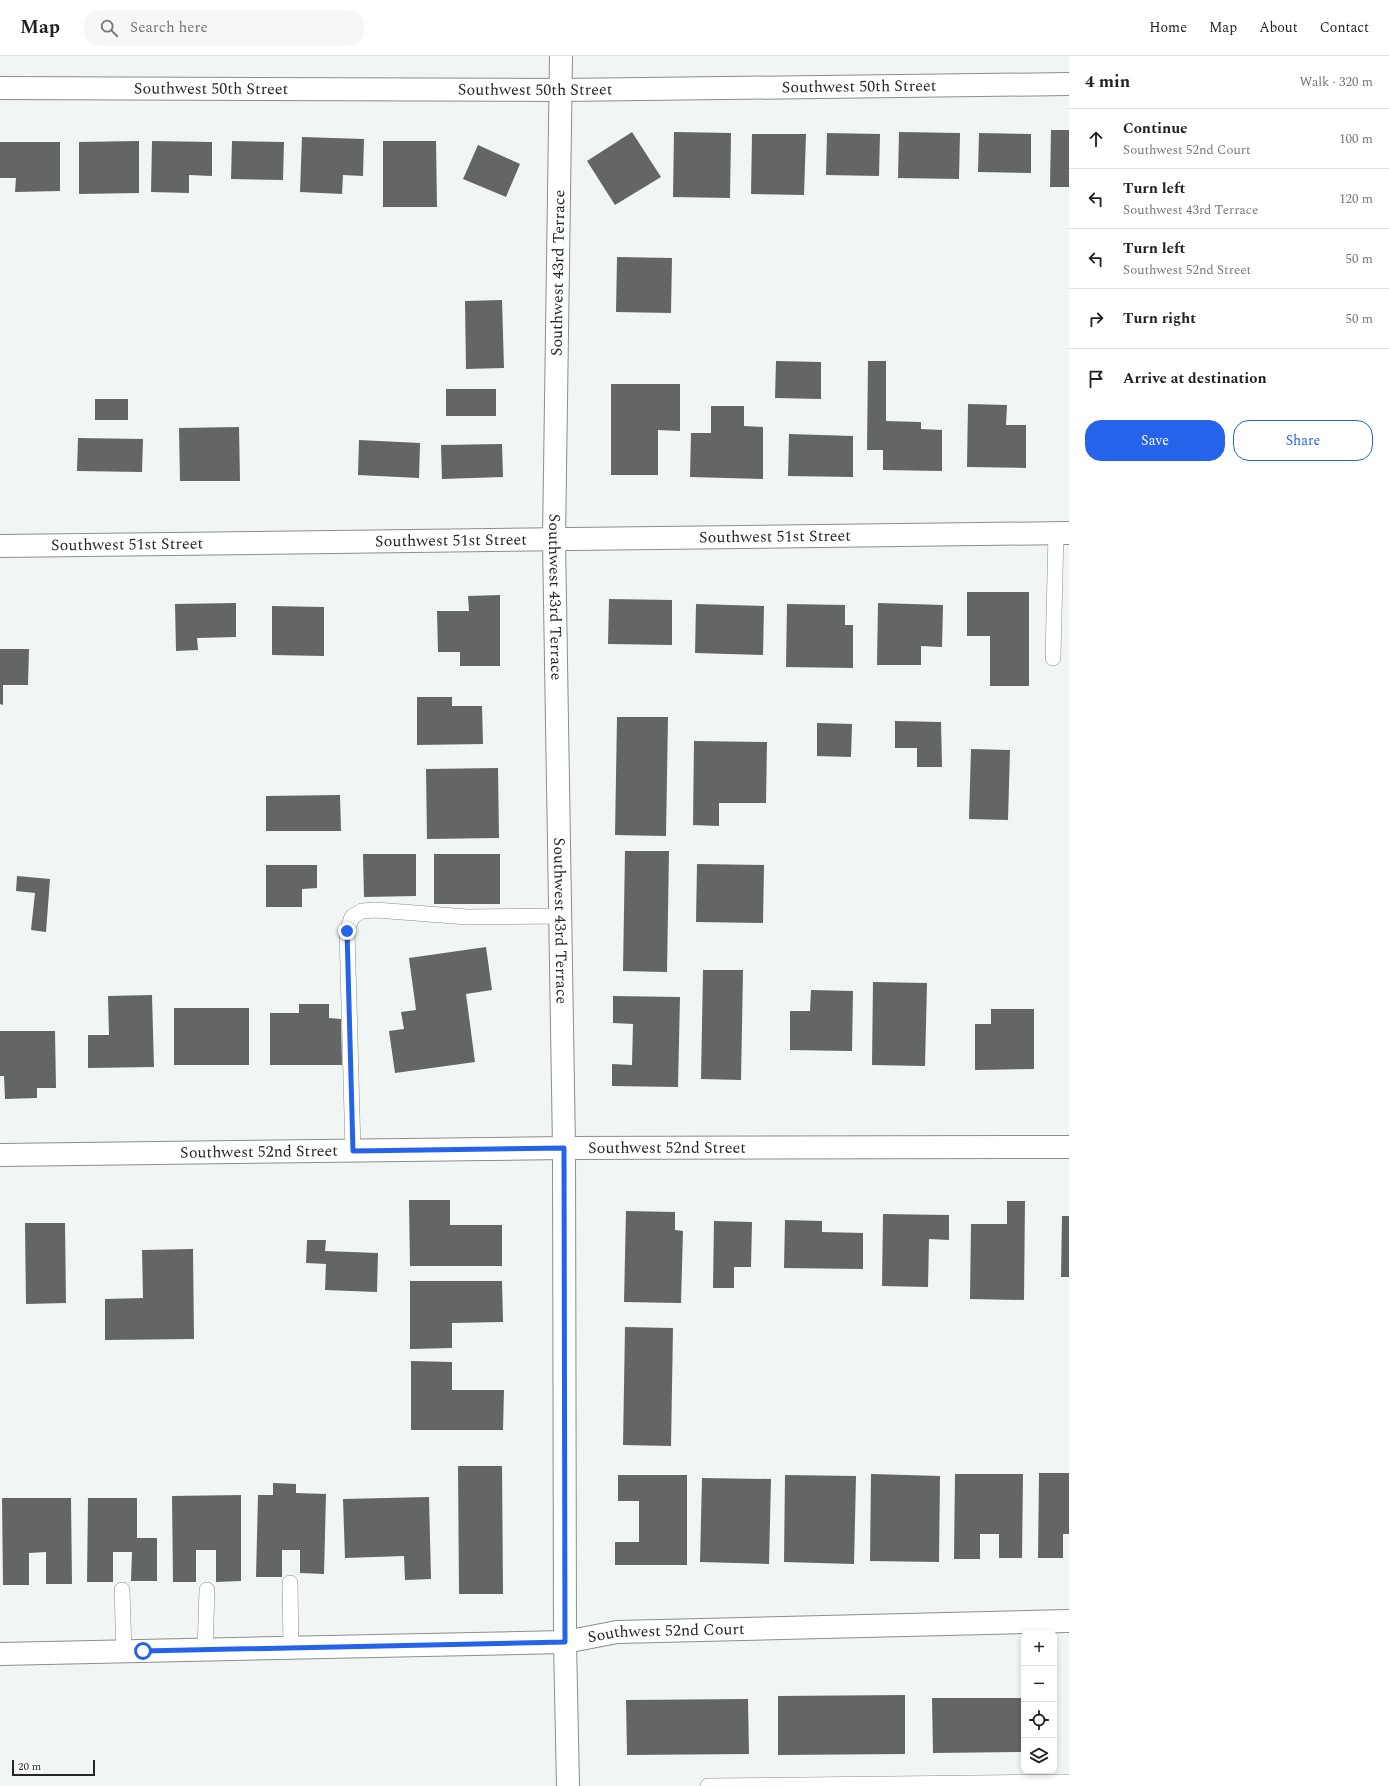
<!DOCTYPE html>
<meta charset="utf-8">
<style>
body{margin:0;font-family:Spectral,serif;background:#f6f6f6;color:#222}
.controls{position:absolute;right:12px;bottom:12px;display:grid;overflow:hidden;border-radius:8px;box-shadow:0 2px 6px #0003}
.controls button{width:36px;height:36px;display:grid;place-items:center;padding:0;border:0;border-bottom:1px solid #e0e0e0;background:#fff;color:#222;font:20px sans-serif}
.scale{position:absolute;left:12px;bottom:10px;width:83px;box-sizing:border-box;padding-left:4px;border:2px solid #252626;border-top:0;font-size:11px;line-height:14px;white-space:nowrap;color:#252626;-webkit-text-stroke:3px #fff;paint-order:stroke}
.stop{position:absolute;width:12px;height:12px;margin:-9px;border:3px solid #2563eb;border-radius:50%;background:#fff}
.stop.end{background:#2563eb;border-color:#fff;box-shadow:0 1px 4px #0008}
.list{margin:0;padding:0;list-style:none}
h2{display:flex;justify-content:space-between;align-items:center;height:52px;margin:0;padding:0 16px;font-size:17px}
h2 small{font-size:13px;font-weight:400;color:#767676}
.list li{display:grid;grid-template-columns:26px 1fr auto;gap:12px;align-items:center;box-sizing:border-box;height:60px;padding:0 16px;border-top:1px solid #e0e0e0}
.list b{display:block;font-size:15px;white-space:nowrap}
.list p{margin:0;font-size:13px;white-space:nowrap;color:#767676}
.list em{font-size:13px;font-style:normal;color:#767676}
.actions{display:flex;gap:8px;padding:12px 16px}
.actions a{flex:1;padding:9px 0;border:1px solid #2563eb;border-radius:16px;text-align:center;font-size:14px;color:#2563eb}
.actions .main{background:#2563eb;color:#fff}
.icon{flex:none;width:22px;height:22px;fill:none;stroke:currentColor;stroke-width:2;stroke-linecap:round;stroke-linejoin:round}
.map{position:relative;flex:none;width:1069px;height:1730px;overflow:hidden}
header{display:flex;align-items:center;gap:24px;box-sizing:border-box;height:56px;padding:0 20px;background:#fff;border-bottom:1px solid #e0e0e0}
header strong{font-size:19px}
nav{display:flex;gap:22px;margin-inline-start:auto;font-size:14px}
.search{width:280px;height:36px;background:#f6f6f6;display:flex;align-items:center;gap:10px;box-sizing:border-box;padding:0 14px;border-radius:16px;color:#767676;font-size:15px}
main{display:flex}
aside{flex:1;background:#fff}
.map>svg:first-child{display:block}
.building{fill:#636664}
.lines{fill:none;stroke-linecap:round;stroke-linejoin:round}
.service-casing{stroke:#8a8e8d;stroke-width:16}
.minor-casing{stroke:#8a8e8d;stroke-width:24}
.service{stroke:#fff;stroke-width:15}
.minor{stroke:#fff;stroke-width:22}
.route{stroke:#2563eb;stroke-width:5}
.labels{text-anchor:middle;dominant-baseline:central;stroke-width:4;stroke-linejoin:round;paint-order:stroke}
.street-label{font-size:16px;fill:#252626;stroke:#fff}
</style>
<header>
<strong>Map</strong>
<div class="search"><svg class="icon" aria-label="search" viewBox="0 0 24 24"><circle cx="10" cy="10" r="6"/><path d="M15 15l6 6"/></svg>Search here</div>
<nav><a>Home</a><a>Map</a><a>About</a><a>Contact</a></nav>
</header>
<main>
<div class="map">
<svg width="1069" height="1730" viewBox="0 0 1069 1730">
<rect width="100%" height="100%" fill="#f1f6f4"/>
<!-- building -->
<g class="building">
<path d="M1051,74H1069V131H1050Z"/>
<path d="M632,76L661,121L615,149L587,105Z"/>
<path d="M674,76L731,77L730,142L673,141Z"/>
<path d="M899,76L960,77L959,123L898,122Z"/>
<path d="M827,77L880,78L879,120L826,119Z"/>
<path d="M979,77L1031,78V117L978,116Z"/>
<path d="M752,78H806L804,139L751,138Z"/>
<path d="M302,81L364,83L363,120L343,119L342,138L300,136Z"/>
<path d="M139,85V137L79,138V86Z"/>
<path d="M152,85L212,86V120L189,119V137L151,136Z"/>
<path d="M232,85L284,86L283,124L231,123Z"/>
<path d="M383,85H436L437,151H383Z"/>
<path d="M0,86H60V135L15,136L16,122H0Z"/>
<path d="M478,89L520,108L506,141L463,123Z"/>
<path d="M617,201L672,202L671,257L616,256Z"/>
<path d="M502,244L504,312L466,313L465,245Z"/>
<path d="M776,305L821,306V343L775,342Z"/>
<path d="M868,305H886V365L921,366V373L942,374V415L883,414V394H867Z"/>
<path d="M611,328H680V375L658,374V419H611Z"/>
<rect x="446" y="333" width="50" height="27"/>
<rect x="95" y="343" width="33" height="21"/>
<path d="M968,348L1007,349L1006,369H1026V412L967,411Z"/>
<path d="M711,350H744V370L763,371V423L690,421L691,377H711Z"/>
<path d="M239,371L240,425H180L179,372Z"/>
<path d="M789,378L853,380V421L788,420Z"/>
<path d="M78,382L143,383L142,416L77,415Z"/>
<path d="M359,384L420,387L419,422L358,419Z"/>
<path d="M502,388L503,421L442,423L441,389Z"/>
<path d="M967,536H1029V630H990V580H967Z"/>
<path d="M500,539V610H460V596H438L437,555H469L468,540Z"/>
<path d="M609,543L672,544V589L608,588Z"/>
<path d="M236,547V581L197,582L198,594L176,595L175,548Z"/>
<path d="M878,547L943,549L942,591L921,590V609H877Z"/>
<path d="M696,548L764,550L763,599L695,597Z"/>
<path d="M787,548L845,549V569H853V612L786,611Z"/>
<path d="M272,550L324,551V600L272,599Z"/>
<path d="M0,593H29L28,629H3V649L0,648Z"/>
<path d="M417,641H452V650H482L483,688L417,689Z"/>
<path d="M617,661H668L666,780L615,779Z"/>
<path d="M895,665L941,666L942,711H917V692H895Z"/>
<path d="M817,667L852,668L851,701L817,700Z"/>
<path d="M694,685L767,686L766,747H719V770L693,769Z"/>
<path d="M971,693L1010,694L1008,764L969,763Z"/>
<path d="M498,712L499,782L427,783L426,713Z"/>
<path d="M340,739L341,775H266V740Z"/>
<path d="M625,795H669L667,916L623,915Z"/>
<path d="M363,798H416V840L364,841Z"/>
<rect x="434" y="798" width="66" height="50"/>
<path d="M697,808L764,809L763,867L696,866Z"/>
<path d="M266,809H317V832L302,833V851H266Z"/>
<path d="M17,820L50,823L46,876L31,874L35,837L16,835Z"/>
<path d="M486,891L492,934L466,938L475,1006L395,1017L389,975L404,973L401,956L416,954L409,902Z"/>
<path d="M703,914H743L741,1024L701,1023Z"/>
<path d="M873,926L927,927L925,1010L872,1009Z"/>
<path d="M811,934L853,935L852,995L790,994V955H810Z"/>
<path d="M152,939L154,1011L88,1012V979H109L108,940Z"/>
<path d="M613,940L680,941L678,1031L612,1030V1008L632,1009L633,968L613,967Z"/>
<path d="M299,948H329V962L341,963L342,1009H270V957H299Z"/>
<rect x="174" y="952" width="75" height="57"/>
<path d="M991,953H1034V1013L975,1014V968H991Z"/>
<path d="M0,975H55L56,1032H37V1042L5,1043L4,1020H0Z"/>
<path d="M409,1144H450V1169H502V1210H410Z"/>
<path d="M1007,1145H1025L1024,1244L970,1243L971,1168H1007Z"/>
<path d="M626,1155L675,1156V1174L683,1175L681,1247L624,1246Z"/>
<path d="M883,1158L949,1159V1184L929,1183L928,1231L882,1230Z"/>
<path d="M1062,1160H1069V1221H1061Z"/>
<path d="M785,1164L822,1165V1176L863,1177V1213L784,1212Z"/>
<path d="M714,1165L752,1166L751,1211H734V1232H713Z"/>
<path d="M25,1167H65L66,1247L26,1248Z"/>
<path d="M307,1184H326L325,1195L378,1197L377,1236L325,1234L326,1208L306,1207Z"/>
<path d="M193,1193L194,1283L105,1284V1243L143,1242L142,1194Z"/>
<path d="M410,1225H502L503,1266L452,1267V1292L410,1293Z"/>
<path d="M625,1271L673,1272L671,1390L623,1389Z"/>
<path d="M411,1305L452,1306V1334H504L503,1374H411Z"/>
<path d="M458,1410H502L503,1538H459Z"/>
<path d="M1039,1417H1069V1478H1063V1502H1038Z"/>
<path d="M871,1418L940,1420L939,1506L870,1505Z"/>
<path d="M955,1418H1023L1022,1502H999V1478H980V1503H954Z"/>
<path d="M618,1419H687V1509H615V1486H639V1445H618Z"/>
<path d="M785,1419L856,1420L854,1508L784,1506Z"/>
<path d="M702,1422L771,1423L769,1508L700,1506Z"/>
<path d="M273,1427L296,1428V1437L326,1438L324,1518L300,1517V1494H282V1521H256L258,1439H273Z"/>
<path d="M241,1439V1525L216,1526V1494H196V1526H173L172,1440Z"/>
<path d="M429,1441L431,1523L405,1524L404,1500L345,1502L343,1443Z"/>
<path d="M2,1442H71L72,1528H46V1496L29,1497V1529H3Z"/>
<path d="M88,1442H137V1482H157V1525H131L132,1496H113V1526H87Z"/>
<path d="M905,1639V1698L778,1699V1640Z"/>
<path d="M932,1642H1024V1696L933,1697Z"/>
<path d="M748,1643L749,1698L627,1699L626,1644Z"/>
</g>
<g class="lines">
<!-- service casing -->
<g class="service-casing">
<g id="service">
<path d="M1053,602L1056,477"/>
<path d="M353,1095L347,875L352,861L362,855L376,854L467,861L561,860"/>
<path d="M290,1527L291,1592"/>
<path d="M122,1534L124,1596"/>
<path d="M205,1594L207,1534"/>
<path d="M708,1730L1069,1726"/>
</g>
</g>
<!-- minor casing -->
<g class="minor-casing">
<g id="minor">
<path id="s1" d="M561,0L554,484L564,1092L565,1586L568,1730"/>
<path id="s2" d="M0,32L561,34L1069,28"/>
<path id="s3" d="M0,490L1069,477"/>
<path id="s4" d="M0,1099L564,1092L1069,1091"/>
<path id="s5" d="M0,1598L565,1586L617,1576L1069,1565"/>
</g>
</g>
<!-- service -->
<use href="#service" class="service"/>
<!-- minor -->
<use href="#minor" class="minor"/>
</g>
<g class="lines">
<!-- route -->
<path class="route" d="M143,1595L565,1586L564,1092L353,1095L347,875"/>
</g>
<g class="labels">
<!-- street labels -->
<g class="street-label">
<text stroke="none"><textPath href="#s2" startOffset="859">Southwest 50th Street</textPath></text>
<text stroke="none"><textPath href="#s2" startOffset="211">Southwest 50th Street</textPath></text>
<text stroke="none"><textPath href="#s2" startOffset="535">Southwest 50th Street</textPath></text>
<text transform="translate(558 217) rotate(-89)">Southwest 43rd Terrace</text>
<text stroke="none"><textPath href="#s3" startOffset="775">Southwest 51st Street</textPath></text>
<text stroke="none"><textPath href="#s3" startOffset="451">Southwest 51st Street</textPath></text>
<text stroke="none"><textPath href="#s3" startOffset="127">Southwest 51st Street</textPath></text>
<text stroke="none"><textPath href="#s1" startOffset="541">Southwest 43rd Terrace</textPath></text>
<text stroke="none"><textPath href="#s1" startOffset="865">Southwest 43rd Terrace</textPath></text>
<text stroke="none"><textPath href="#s4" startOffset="667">Southwest 52nd Street</textPath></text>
<text stroke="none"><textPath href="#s4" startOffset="259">Southwest 52nd Street</textPath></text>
<text stroke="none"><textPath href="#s5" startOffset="667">Southwest 52nd Court</textPath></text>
</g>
</g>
</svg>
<div class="controls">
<button>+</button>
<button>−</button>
<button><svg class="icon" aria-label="locate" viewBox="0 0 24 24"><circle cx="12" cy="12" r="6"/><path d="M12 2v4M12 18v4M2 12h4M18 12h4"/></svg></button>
<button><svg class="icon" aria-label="layers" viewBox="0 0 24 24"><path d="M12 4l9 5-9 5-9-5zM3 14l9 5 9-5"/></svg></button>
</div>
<div class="scale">20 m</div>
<div class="stop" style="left:143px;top:1595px"></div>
<div class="stop end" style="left:347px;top:875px"></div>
</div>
<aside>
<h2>4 min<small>Walk · 320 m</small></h2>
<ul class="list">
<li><svg class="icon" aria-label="ahead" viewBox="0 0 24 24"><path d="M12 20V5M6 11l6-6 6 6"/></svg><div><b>Continue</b><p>Southwest 52nd Court</p></div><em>100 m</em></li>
<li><svg class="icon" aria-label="left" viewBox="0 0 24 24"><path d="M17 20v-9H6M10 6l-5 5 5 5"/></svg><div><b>Turn left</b><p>Southwest 43rd Terrace</p></div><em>120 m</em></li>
<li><svg class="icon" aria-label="left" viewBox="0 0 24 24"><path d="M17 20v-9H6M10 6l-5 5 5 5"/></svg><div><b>Turn left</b><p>Southwest 52nd Street</p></div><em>50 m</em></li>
<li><svg class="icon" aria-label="right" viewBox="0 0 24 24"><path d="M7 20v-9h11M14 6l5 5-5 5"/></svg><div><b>Turn right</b></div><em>50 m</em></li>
<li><svg class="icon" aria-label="arrive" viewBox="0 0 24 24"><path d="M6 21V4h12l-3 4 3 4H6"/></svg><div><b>Arrive at destination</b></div></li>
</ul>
<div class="actions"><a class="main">Save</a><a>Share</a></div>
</aside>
</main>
